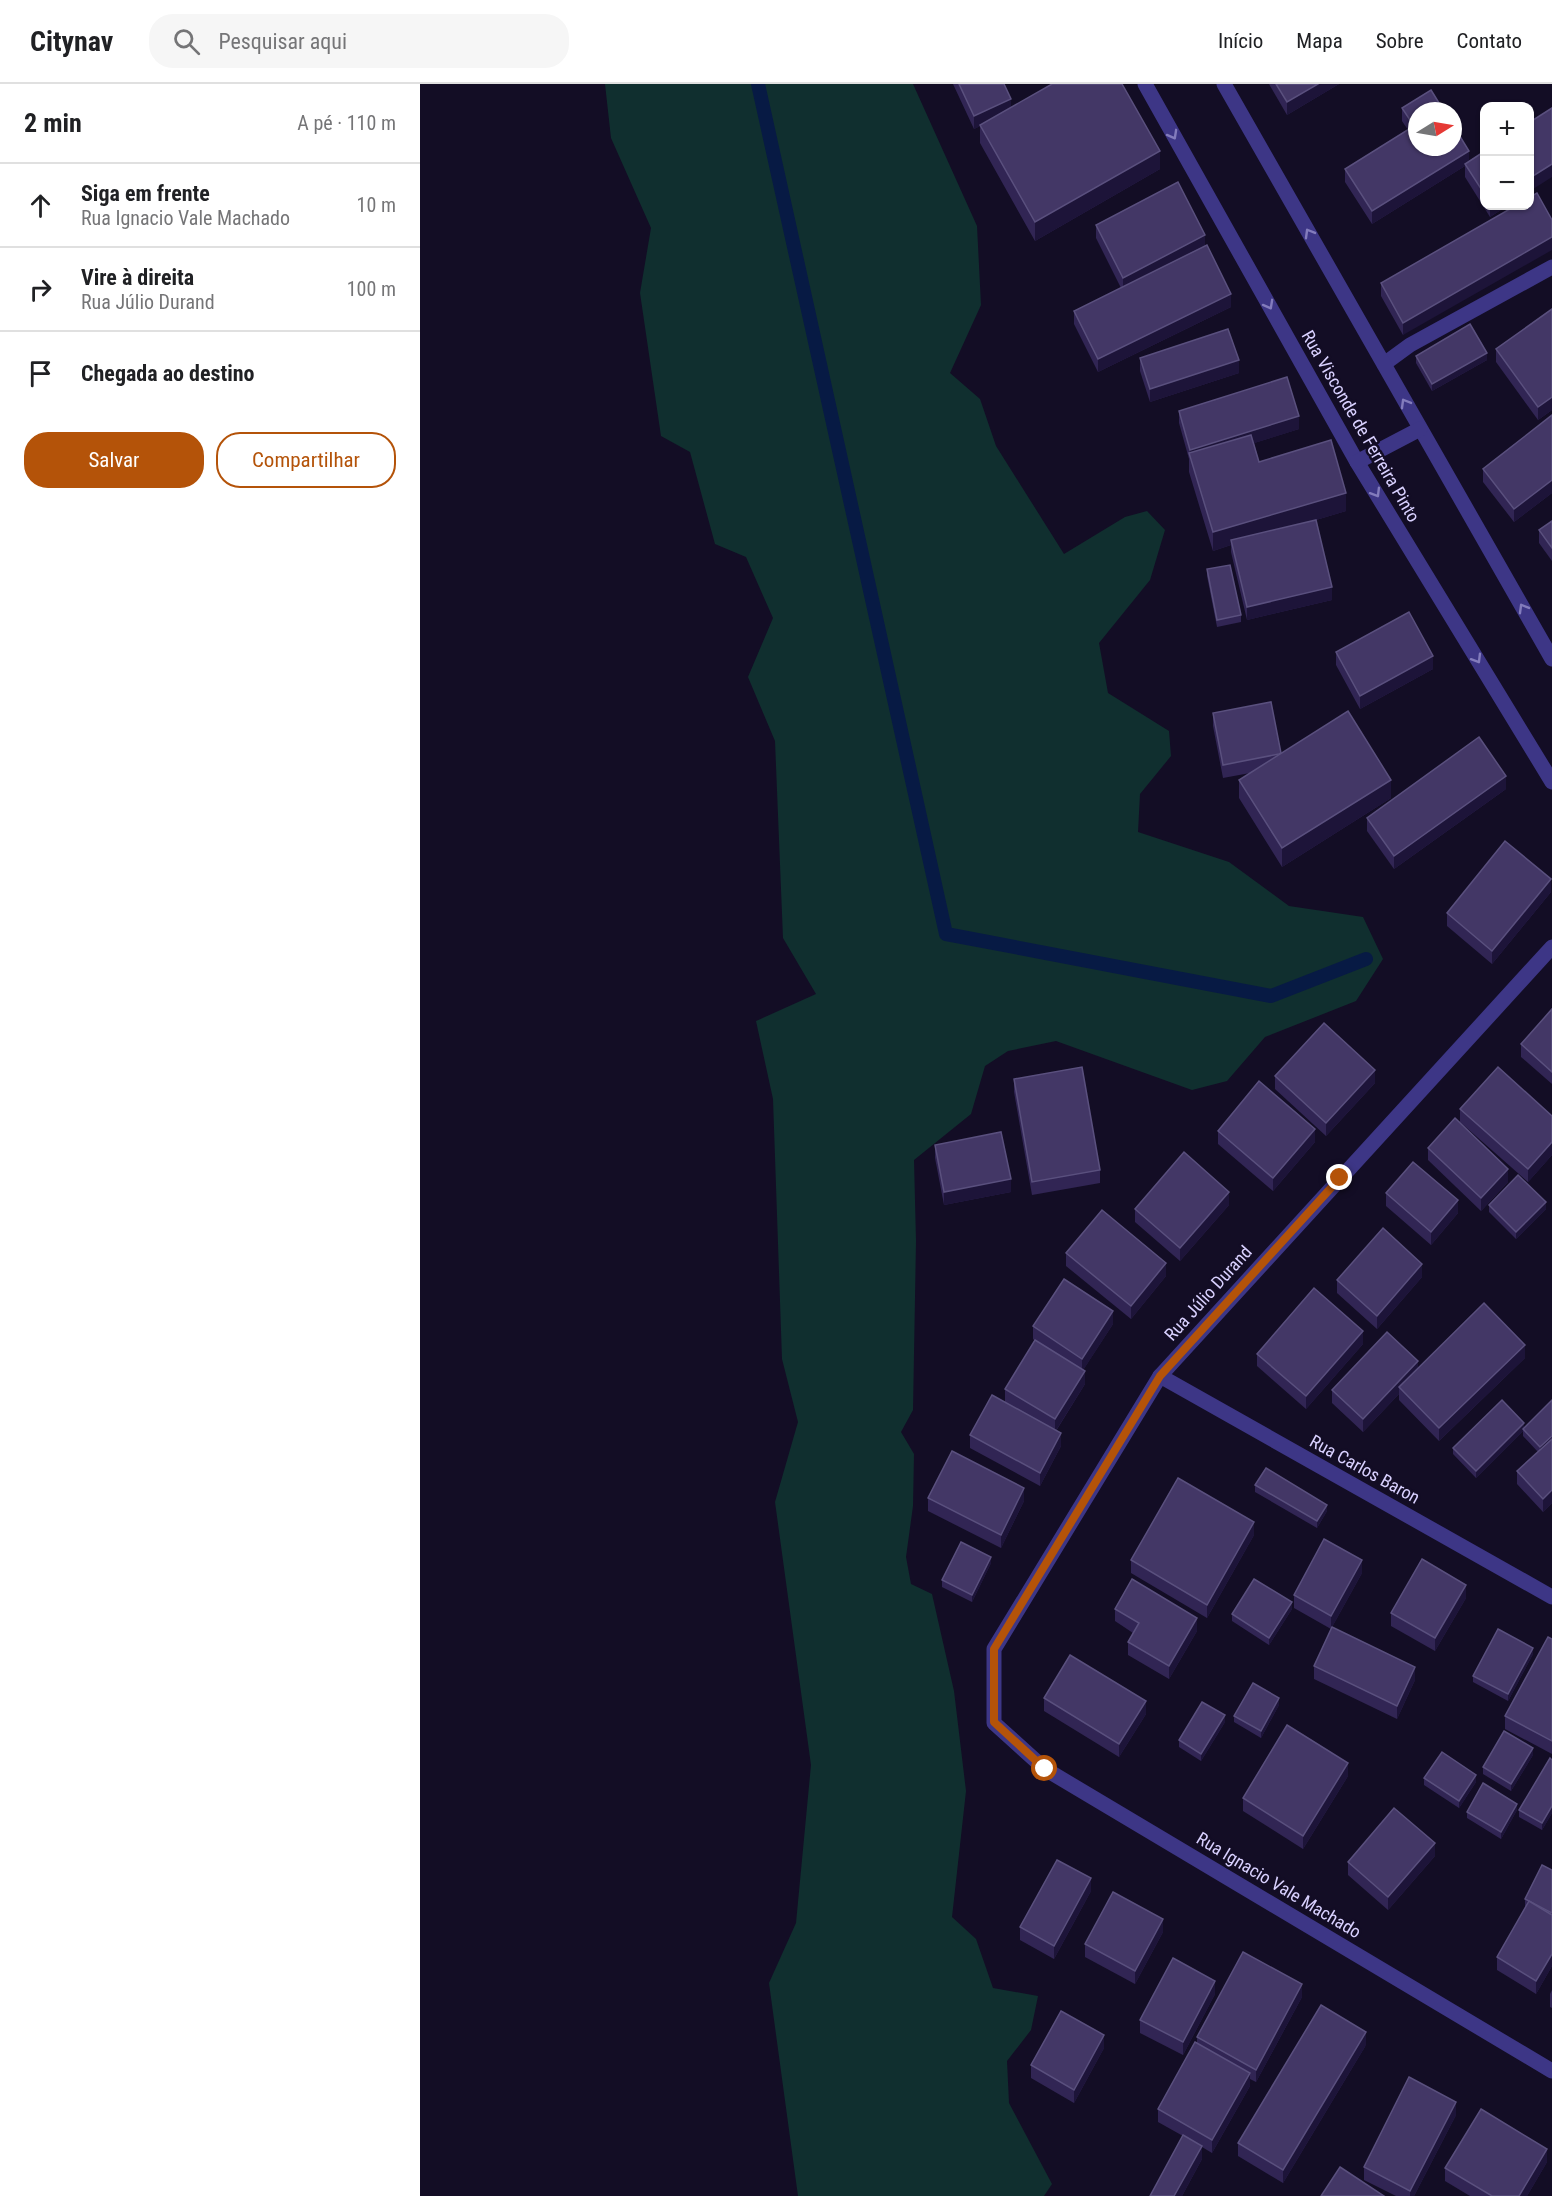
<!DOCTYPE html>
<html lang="pt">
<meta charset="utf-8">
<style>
body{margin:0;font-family:"Roboto Condensed",sans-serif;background:#f6f6f6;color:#202124}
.controls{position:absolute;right:18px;top:18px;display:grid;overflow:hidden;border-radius:12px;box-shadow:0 2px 4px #0004}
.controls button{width:54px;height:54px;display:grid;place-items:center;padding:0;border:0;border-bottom:2px solid #e0e0e0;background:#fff;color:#202124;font:30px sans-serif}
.compass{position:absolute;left:988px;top:18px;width:54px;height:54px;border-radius:50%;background:#fff;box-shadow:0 2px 4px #0004;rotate:79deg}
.stop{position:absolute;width:18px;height:18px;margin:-14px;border:4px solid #b45309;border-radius:50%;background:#fff}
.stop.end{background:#b45309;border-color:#fff;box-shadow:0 2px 6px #0008}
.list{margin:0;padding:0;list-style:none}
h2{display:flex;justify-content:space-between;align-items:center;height:78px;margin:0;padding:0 24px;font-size:26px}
h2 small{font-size:20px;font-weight:400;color:#757577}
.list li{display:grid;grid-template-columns:39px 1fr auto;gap:18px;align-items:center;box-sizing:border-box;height:84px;padding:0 24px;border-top:2px solid #e0e0e0}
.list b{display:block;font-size:22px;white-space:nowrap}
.list p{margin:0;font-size:20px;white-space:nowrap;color:#757577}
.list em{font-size:20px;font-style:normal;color:#757577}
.actions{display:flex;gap:12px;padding:18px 24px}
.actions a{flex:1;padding:14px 0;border:2px solid #b45309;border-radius:24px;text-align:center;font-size:21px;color:#b45309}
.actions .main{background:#b45309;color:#fff}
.icon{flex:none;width:33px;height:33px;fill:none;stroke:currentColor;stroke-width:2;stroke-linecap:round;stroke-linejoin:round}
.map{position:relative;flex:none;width:1132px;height:2112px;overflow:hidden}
header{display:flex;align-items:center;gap:36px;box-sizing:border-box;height:84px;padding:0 30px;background:#fff;border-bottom:2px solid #e0e0e0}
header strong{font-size:28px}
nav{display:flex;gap:33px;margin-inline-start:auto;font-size:21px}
.search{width:420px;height:54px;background:#f6f6f6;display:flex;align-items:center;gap:15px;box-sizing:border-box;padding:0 21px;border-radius:24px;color:#757577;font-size:22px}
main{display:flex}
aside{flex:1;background:#fff}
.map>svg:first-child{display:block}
.green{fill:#102f2f}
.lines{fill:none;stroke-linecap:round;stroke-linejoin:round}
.stream{stroke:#071a44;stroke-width:14}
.lane{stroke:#3d3686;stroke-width:15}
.street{stroke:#3d3686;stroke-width:15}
.wall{fill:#312554}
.shaded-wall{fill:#1d1439}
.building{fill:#433766;stroke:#5a507e;stroke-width:1.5}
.oneway{stroke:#837cbc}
.route{stroke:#b45309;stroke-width:8}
.labels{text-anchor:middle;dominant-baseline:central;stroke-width:5;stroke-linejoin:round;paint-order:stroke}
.street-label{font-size:18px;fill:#d9d1ff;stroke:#130d25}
</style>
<header>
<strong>Citynav</strong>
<div class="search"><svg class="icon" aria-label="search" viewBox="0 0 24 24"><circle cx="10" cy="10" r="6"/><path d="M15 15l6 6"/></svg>Pesquisar aqui</div>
<nav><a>Início</a><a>Mapa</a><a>Sobre</a><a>Contato</a></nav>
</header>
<main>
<aside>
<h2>2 min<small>A pé · 110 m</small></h2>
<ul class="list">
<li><svg class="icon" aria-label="ahead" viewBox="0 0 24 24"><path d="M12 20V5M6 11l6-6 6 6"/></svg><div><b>Siga em frente</b><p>Rua Ignacio Vale Machado</p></div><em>10 m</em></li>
<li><svg class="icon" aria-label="right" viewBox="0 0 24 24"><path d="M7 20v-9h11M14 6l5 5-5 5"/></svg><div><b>Vire à direita</b><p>Rua Júlio Durand</p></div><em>100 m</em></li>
<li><svg class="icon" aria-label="arrive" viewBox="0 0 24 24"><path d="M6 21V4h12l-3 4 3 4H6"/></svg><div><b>Chegada ao destino</b></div></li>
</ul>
<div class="actions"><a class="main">Salvar</a><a>Compartilhar</a></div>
</aside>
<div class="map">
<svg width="1132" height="2112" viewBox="0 0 1132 2112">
<rect width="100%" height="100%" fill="#130d25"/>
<!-- green -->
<path class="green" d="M185,0H493L557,142L561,221L530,289L560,315L576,362L644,470L705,433L727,427L745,446L730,496L679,559L688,609L749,647L751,672L720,710L718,748L809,778L869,822L943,833L963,875L936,917L845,953L807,997L772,1006L636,957L588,967L565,982L551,1030L494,1076L496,1157L493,1326L481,1348L494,1370L493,1422L486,1473L491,1500L512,1510L534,1607L546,1707L532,1833L556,1855L573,1904L618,1912L611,1946L587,1977L589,2019L632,2100L624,2112H378L349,1899L376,1839L391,1681L355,1418L378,1338L362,1275L353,1015L336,937L396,910L363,854L355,657L328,593L353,534L326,473L295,460L270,368L241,352L220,209L231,144L191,54Z"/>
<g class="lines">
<!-- stream -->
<path class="stream" d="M338,0L526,850L851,912L946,875"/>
<!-- lane -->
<path class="lane" d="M964,280L990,261L1132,183"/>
<!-- street -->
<g class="street">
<path d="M725,0L937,378L1132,698"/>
<path d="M804,0L1132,575"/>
<path d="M937,378L1000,345"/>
<path d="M1132,863L740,1292L574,1565V1639L625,1685L1132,1987"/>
<path d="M740,1292L1132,1513"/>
</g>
</g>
<!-- wall -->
<g class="wall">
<path d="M533,0H584L591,24L740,85L615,157L560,59V42L554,45Z"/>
<path d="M849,0H919L867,31Z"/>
<path d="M982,24L1049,77L1065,67V122H1087L1070,133L1045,93V82L952,140L925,98V85L988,46L982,37Z"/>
<path d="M1095,122L983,251L961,212V199Z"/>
<path d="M676,141L785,162L811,223L678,288L654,240V227L701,204L676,154Z"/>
<path d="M1132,225V326L1118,336L1076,278V265Z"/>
<path d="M996,272L1067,276L1012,307L996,279Z"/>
<path d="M720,274L819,289L730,318L720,287Z"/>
<path d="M759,327L879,345L834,359L839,378L926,427L896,436L912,516L827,536L811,468V461L793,467L769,388V375L759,339Z"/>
<path d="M1132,331V409L1094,438L1063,398V385Z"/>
<path d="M1132,437V477L1119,459V446Z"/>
<path d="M787,485L821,531V538L797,543L787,492Z"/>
<path d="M916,568L1013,585L940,625L916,581Z"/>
<path d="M793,629L861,669L971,714L862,783L819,714V696L830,689L803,694L793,642Z"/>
<path d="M1086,705L974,785L947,747V734Z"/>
<path d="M1131,808L1072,880L1027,842V829Z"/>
<path d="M1132,925V1000L1101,973V960Z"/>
<path d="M855,992L955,999L906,1052L855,1005Z"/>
<path d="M594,995L680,1086V1099L612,1111L594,1008Z"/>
<path d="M1040,1025L1132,1032V1071L1108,1098L1040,1038Z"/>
<path d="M798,1047L895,1058L853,1107L798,1060Z"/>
<path d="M515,1061L591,1108L524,1121L515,1074Z"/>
<path d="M1008,1064L1088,1098L1061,1127L1008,1076Z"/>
<path d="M966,1109L1038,1129L1011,1161L966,1122Z"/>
<path d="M809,1121L760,1177L715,1138V1125Z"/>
<path d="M1069,1121L1126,1125L1096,1155L1069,1128Z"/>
<path d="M646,1169L746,1192L711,1235L646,1182Z"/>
<path d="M1002,1193L957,1245L917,1209V1196Z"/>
<path d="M693,1240L663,1286L665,1300L636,1347L641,1362L620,1402L550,1364V1351L605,1330L585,1318V1305L615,1257L613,1255V1242Z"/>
<path d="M943,1260L886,1325L837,1282V1270Z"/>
<path d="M1105,1274L1019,1357L979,1316V1310L943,1348L912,1319V1306L998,1285Z"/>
<path d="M1132,1316V1419L1123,1428L1097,1400V1387L1118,1368L1103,1352V1347L1056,1394L1033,1370V1364L1104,1344Z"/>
<path d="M835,1401L907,1427L897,1444L835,1408Z"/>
<path d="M508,1414L604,1417L581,1464L508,1427Z"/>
<path d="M834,1451L787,1534L711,1489V1476Z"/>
<path d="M571,1479L552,1518L522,1503V1496Z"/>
<path d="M942,1489L912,1543L995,1596L977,1635L894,1595V1582L911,1545L874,1524V1511Z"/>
<path d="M1046,1514L1015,1567L971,1542V1529Z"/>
<path d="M695,1525L777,1547L749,1595L708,1571V1558L713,1549L695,1537Z"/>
<path d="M872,1525L849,1561L812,1537V1530Z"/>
<path d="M1132,1555V1670L1085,1645V1632Z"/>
<path d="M1113,1570L1088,1617L1053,1598V1592Z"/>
<path d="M624,1614L726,1630L699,1673L624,1627Z"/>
<path d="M859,1621L841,1654L814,1638V1632Z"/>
<path d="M805,1638L781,1677L759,1663V1656Z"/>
<path d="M1113,1671L1091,1707L1063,1690V1683Z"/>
<path d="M1132,1676V1729L1122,1746L1099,1733V1726Z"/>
<path d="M928,1692L883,1765L823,1727V1714Z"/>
<path d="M1004,1694L1056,1698L1039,1724L1004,1701Z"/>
<path d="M1097,1726L1081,1755L1047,1734V1728Z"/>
<path d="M1015,1772L968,1826L928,1791V1778Z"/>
<path d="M1132,1786V1882L1116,1910L1077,1886V1873L1106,1822H1105V1815Z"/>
<path d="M671,1807L634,1875L600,1856V1843Z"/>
<path d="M743,1848L715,1900L665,1873V1860Z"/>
<path d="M1132,1906V1924L1130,1923V1910Z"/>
<path d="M795,1910L763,1971L720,1949V1936Z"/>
<path d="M882,1913L836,1998L830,1995V2002L792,2069L782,2063V2075L762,2112H730L763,2052L738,2038V2025L777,1959V1953Z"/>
<path d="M946,1961L863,2099L818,2072V2059Z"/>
<path d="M684,1964L654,2019L611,1994V1981Z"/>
<path d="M1036,2031L994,2112H976L944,2096V2083Z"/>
<path d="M1127,2078L1107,2112H1050L1025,2097V2084Z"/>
</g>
<!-- shaded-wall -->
<g class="shaded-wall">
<path d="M898,0H919L867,31V18Z"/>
<path d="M591,15V28L554,45V32Z"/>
<path d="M740,67V85L615,157V138Z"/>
<path d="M1049,67V80H1045V82L952,140V127Z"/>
<path d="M1132,80V93L1110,107V94Z"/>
<path d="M1070,122H1087L1070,133Z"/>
<path d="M785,151V164L703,207V194Z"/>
<path d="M1132,153V166L983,251V239Z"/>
<path d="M811,210V223L678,288V275Z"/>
<path d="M1067,269V276L1012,307V300Z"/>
<path d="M819,276V289L730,318V305Z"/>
<path d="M1132,313V326L1118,336V323Z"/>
<path d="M879,332V345L772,379L770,374V366Z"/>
<path d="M1132,396V409L1094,438V425Z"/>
<path d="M926,409V427L812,461L811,456V461L793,467V448Z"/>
<path d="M912,503V516L827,536V523Z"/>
<path d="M1013,572V585L940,625V612Z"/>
<path d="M1086,692V705L974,785V772Z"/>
<path d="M971,696V714L862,783V764Z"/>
<path d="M1131,795V808L1072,880V867Z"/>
<path d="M955,986V999L906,1052V1039Z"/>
<path d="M895,1045V1058L853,1107V1094Z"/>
<path d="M1132,1058V1071L1108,1098V1085Z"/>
<path d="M1088,1085V1098L1061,1127V1114Z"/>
<path d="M591,1095V1108L524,1121V1108Z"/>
<path d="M809,1108V1121L760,1177V1164Z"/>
<path d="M1038,1116V1129L1011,1161V1148Z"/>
<path d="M1126,1118V1125L1096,1155V1148Z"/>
<path d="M746,1179V1192L711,1235V1222Z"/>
<path d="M1002,1180V1193L957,1245V1232Z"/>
<path d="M693,1227V1240L662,1288V1275Z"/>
<path d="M943,1247V1260L886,1325V1312Z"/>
<path d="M1105,1261V1274L1019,1357V1344Z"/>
<path d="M998,1277V1290L979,1303V1310L943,1348V1335Z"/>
<path d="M665,1287V1300L635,1348V1335Z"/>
<path d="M1104,1339V1346L1103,1345V1347L1056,1394V1387Z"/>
<path d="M641,1349V1362L620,1402V1389Z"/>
<path d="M1132,1352V1358L1120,1370V1363Z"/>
<path d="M604,1404V1417L581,1464V1451Z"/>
<path d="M1132,1406V1419L1123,1428V1415Z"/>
<path d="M907,1421V1427L897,1444V1437Z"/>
<path d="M834,1438V1451L787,1534V1521Z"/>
<path d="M571,1473V1479L552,1518V1511Z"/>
<path d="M942,1476V1489L911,1545V1532Z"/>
<path d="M1046,1501V1514L1015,1567V1554Z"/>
<path d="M872,1518V1525L849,1561V1554Z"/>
<path d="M777,1534V1547L749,1595V1582Z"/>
<path d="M1113,1564V1570L1088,1617V1610Z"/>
<path d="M995,1583V1596L977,1635V1622Z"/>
<path d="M859,1614V1621L841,1654V1647Z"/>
<path d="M726,1617V1630L699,1673V1660Z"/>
<path d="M805,1631V1638L781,1677V1670Z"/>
<path d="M1113,1664V1671L1091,1707V1700Z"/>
<path d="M928,1679V1692L883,1765V1752Z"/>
<path d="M1056,1691V1698L1039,1724V1717Z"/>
<path d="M1097,1720V1726L1081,1755V1748Z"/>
<path d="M1132,1722V1729L1122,1746V1739Z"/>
<path d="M1015,1759V1772L968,1826V1813Z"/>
<path d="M671,1794V1807L634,1875V1862Z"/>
<path d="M743,1835V1848L715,1900V1887Z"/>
<path d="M1132,1870V1882L1116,1910V1897Z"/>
<path d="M795,1897V1910L763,1971V1958Z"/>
<path d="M882,1900V1913L836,1998V1986Z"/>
<path d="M946,1948V1961L863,2099V2086Z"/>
<path d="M684,1951V1964L654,2019V2006Z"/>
<path d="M830,1989V2002L792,2069V2056Z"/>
<path d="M1036,2018V2031L994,2112H990V2107Z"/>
<path d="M782,2062V2075L762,2112H754Z"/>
<path d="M1127,2065V2078L1107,2112H1099Z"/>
</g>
<!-- building -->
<g class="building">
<path d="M539,0H584L591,15L554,32Z"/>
<path d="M632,0H702L740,67L615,138L560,41Z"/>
<path d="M856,0H898L867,18Z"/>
<path d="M1011,6L1024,27H997V63H1033V41L1049,67L952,127L925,85L994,42L982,24Z"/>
<path d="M1132,24V80L1110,94V38Z"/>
<path d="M1065,67V111L1045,80Z"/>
<path d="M758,98L785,151L703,194L676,141Z"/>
<path d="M1117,109L1132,136V153L983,239L961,199L1095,122H1110V113Z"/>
<path d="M787,161L811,210L678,275L654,227Z"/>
<path d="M1132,225V313L1118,323L1076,265Z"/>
<path d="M1050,240L1067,269L1012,300L996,272Z"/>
<path d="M808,245L819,276L730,305L720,274Z"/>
<path d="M867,293L879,332L770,366L759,327Z"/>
<path d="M1132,331V396L1094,425L1063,385Z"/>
<path d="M831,351L839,378L911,356L926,409L793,448L769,369Z"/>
<path d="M896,436L912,503L827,523L811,456Z"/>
<path d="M1132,437V464L1119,446Z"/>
<path d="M810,481L821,531L797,536L787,485Z"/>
<path d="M989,528L1013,572L940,612L916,568Z"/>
<path d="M851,618L861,669L859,670L803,681L793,629Z"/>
<path d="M928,627L971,696L862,764L819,696Z"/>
<path d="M1059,653L1086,692L974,772L947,734Z"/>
<path d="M1085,757L1131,795L1072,867L1027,829Z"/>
<path d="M1132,925V988L1101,960Z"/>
<path d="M904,939L955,986L906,1039L855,992Z"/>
<path d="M662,983L680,1086L612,1098L594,995Z"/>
<path d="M1078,983L1132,1032V1058L1108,1085L1040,1025Z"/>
<path d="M839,997L895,1045L853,1094L798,1047Z"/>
<path d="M1035,1034L1088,1085L1061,1114L1008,1064Z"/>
<path d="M581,1048L591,1095L524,1108L515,1061Z"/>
<path d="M764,1068L809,1108L760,1164L715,1125Z"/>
<path d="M993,1078L1038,1116L1011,1148L966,1109Z"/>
<path d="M1098,1091L1126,1118L1096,1148L1069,1121Z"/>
<path d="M682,1126L746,1179L711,1222L646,1169Z"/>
<path d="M963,1144L1002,1180L957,1232L917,1196Z"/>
<path d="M644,1195L693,1227L662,1275L613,1242Z"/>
<path d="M894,1204L943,1247L886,1312L837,1270Z"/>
<path d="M1064,1219L1105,1261L1019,1344L979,1303Z"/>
<path d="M967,1248L998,1277L943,1335L912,1306Z"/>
<path d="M615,1256L665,1287L635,1335L585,1305Z"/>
<path d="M572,1311L641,1349L620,1389L550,1351Z"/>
<path d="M1082,1316L1104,1339L1056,1387L1033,1364Z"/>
<path d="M1132,1316V1352L1120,1363L1103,1345Z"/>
<path d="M1132,1355V1406L1123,1415L1097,1387Z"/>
<path d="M532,1367L604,1404L581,1451L508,1414Z"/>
<path d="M846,1384L907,1421L897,1437L835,1401Z"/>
<path d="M758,1394L834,1438L787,1521L711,1476Z"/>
<path d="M904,1455L942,1476L911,1532L874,1511Z"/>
<path d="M541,1458L571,1473L552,1511L522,1496Z"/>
<path d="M1002,1475L1046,1501L1015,1554L971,1529Z"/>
<path d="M712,1495L777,1534L749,1582L708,1558L719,1539L695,1525Z"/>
<path d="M834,1495L872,1518L849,1554L812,1530Z"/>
<path d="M912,1543L995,1583L977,1622L894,1582Z"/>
<path d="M1078,1545L1113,1564L1088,1610L1053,1592Z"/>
<path d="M1128,1553L1132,1555V1657L1085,1632Z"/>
<path d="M650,1571L726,1617L699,1660L624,1614Z"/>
<path d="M833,1599L859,1614L841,1647L814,1632Z"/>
<path d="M782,1618L805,1631L781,1670L759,1656Z"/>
<path d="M867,1641L928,1679L883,1752L823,1714Z"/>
<path d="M1084,1647L1113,1664L1091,1700L1063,1683Z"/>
<path d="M1022,1668L1056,1691L1039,1717L1004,1694Z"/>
<path d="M1130,1674L1132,1676V1722L1122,1739L1099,1726Z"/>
<path d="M1063,1699L1097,1720L1081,1748L1047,1728Z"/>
<path d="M974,1724L1015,1759L968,1813L928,1778Z"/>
<path d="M637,1776L671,1794L634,1862L600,1843Z"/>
<path d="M1122,1781L1132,1786V1829L1105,1815Z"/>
<path d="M693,1808L743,1835L715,1887L665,1860Z"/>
<path d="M1109,1817L1132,1831V1870L1116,1897L1077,1873Z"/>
<path d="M823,1868L882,1900L836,1986L777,1953Z"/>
<path d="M753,1874L795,1897L763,1958L720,1936Z"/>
<path d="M901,1921L946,1948L863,2086L818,2059Z"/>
<path d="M641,1927L684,1951L654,2006L611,1981Z"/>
<path d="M775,1958L830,1989L792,2056L738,2025Z"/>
<path d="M989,1993L1036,2018L990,2107L944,2083Z"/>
<path d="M1061,2025L1127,2065L1099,2112H1072L1025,2084Z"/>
<path d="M763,2051L782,2062L754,2112H730Z"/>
<path d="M920,2083L964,2112H901Z"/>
</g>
<!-- one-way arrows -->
<defs><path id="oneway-chevron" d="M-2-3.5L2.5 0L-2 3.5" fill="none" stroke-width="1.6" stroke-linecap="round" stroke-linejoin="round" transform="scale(1.5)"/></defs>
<g class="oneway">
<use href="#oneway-chevron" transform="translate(753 51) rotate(61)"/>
<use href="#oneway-chevron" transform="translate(889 149) rotate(-120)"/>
<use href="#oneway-chevron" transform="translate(849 221) rotate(61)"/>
<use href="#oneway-chevron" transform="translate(985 319) rotate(-120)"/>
<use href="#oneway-chevron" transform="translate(956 409) rotate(59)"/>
<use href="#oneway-chevron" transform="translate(1103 524) rotate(-120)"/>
<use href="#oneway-chevron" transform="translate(1057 575) rotate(59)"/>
</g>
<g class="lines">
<!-- route -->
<path class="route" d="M625,1685L574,1638V1565L740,1292L920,1094"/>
</g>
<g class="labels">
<!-- street labels -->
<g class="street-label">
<text transform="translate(941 342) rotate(60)">Rua Visconde de Ferreira Pinto</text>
<text transform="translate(788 1209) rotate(-48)">Rua Júlio Durand</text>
<text transform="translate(945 1385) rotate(29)">Rua Carlos Baron</text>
<text transform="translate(859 1801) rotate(31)">Rua Ignacio Vale Machado</text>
</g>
</g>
</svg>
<div class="controls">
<button>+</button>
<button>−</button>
</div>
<svg class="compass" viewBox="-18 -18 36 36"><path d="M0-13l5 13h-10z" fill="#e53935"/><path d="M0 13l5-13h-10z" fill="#757577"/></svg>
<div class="stop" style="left:625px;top:1685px"></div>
<div class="stop end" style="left:920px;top:1094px"></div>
</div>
</main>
